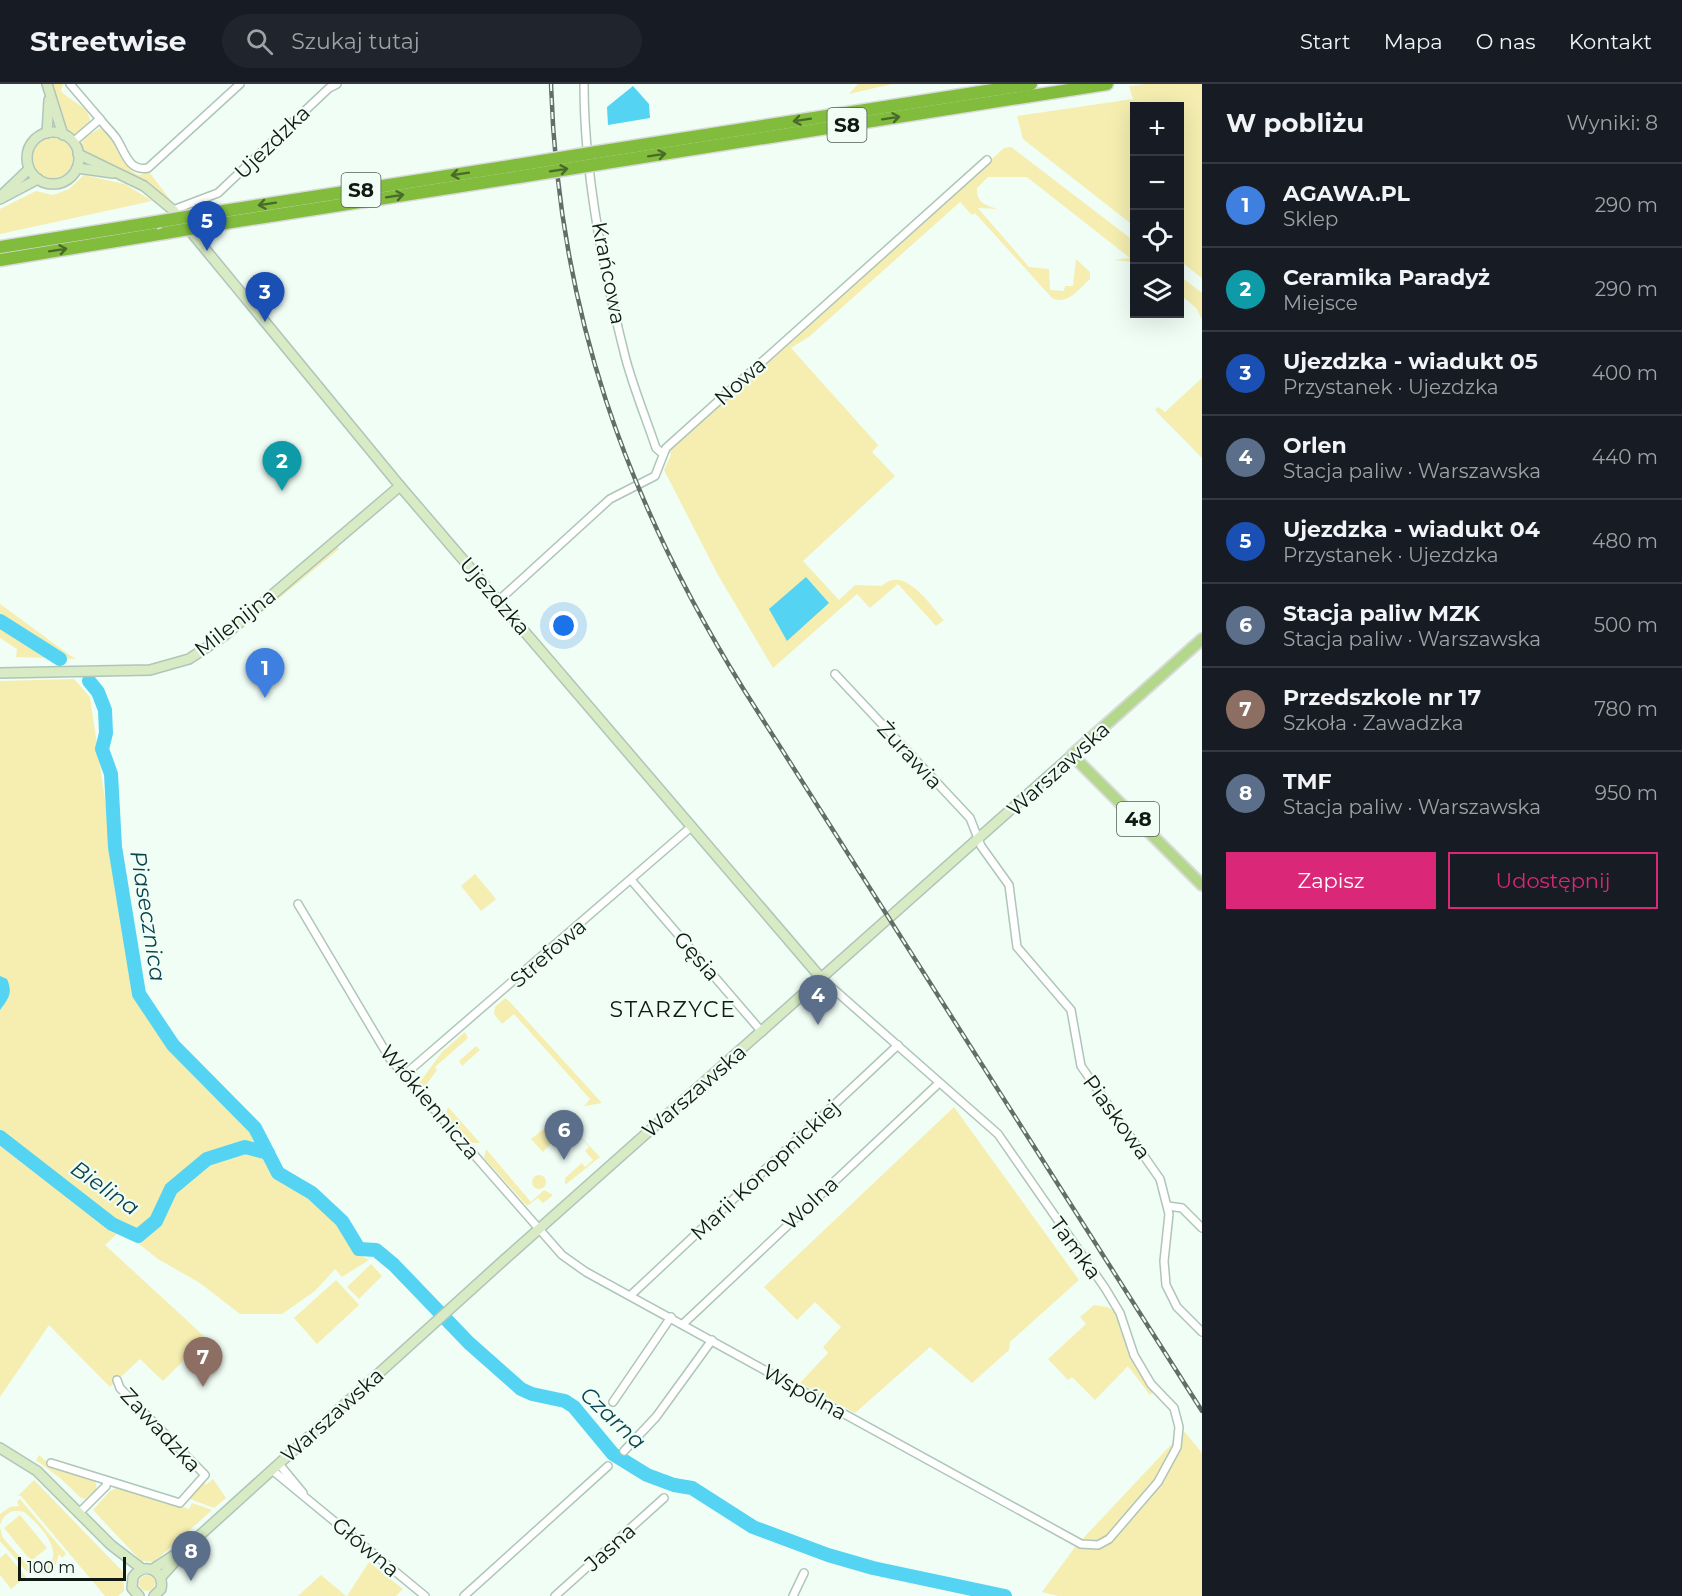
<!DOCTYPE html>
<html lang="pl">
<meta charset="utf-8">
<style>
body{margin:0;font-family:Montserrat,sans-serif;background:#20242c;color:#f1f3f6}
.controls{position:absolute;right:18px;top:18px;display:grid;overflow:hidden;border-radius:0px;box-shadow:0 6px 24px #0002}
.controls button{width:54px;height:54px;display:grid;place-items:center;padding:0;border:0;border-bottom:2px solid #363941;background:#171b24;color:#f1f3f6;font:30px sans-serif}
.scale{position:absolute;left:18px;bottom:15px;width:108px;box-sizing:border-box;padding-left:6px;border:3px solid #111914;border-top:0;font-size:16px;line-height:21px;white-space:nowrap;color:#111914;-webkit-text-stroke:4px #f0fef6;paint-order:stroke}
.you{position:absolute;left:564px;top:542px;width:21px;height:21px;margin:-15px;border:4px solid #fff;border-radius:50%;background:#1a73e8;box-shadow:0 0 0 9px #1a73e833}
.badge{display:grid;place-items:center;width:39px;height:39px;border-radius:50%;background:#db2777;color:#fff;font-size:20px;font-weight:700}
.pin{position:absolute;translate:-50% -50px;filter:drop-shadow(0 2px 3px #0008)}
.pin::after{content:'';position:absolute;top:32px;width:21px;height:18px;background:inherit;clip-path:polygon(0 0,100% 0,50% 100%)}
.list{margin:0;padding:0;list-style:none}
h2{display:flex;justify-content:space-between;align-items:center;height:78px;margin:0;padding:0 24px;font-size:26px}
h2 small{font-size:20px;font-weight:400;color:#9ea1a6}
.list li{display:grid;grid-template-columns:39px 1fr auto;gap:18px;align-items:center;box-sizing:border-box;height:84px;padding:0 24px;border-top:2px solid #363941}
.list b{display:block;font-size:22px;white-space:nowrap}
.list p{margin:0;font-size:20px;white-space:nowrap;color:#9ea1a6}
.list em{font-size:20px;font-style:normal;color:#9ea1a6}
.actions{display:flex;gap:12px;padding:18px 24px}
.actions a{flex:1;padding:14px 0;border:2px solid #db2777;border-radius:0px;text-align:center;font-size:21px;color:#db2777}
.actions .main{background:#db2777;color:#fff}
.icon{flex:none;width:33px;height:33px;fill:none;stroke:currentColor;stroke-width:2;stroke-linecap:round;stroke-linejoin:round}
.map{position:relative;flex:none;width:1202px;height:1512px;overflow:hidden}
header{display:flex;align-items:center;gap:36px;box-sizing:border-box;height:84px;padding:0 30px;background:#171b24;border-bottom:2px solid #363941}
header strong{font-size:28px}
nav{display:flex;gap:33px;margin-inline-start:auto;font-size:21px}
.search{width:420px;height:54px;background:#20242c;display:flex;align-items:center;gap:15px;box-sizing:border-box;padding:0 21px;border-radius:33px;color:#9ea1a6;font-size:22px}
main{display:flex}
aside{flex:1;background:#171b24}
.map>svg:first-child{display:block}
.green{fill:#f5eeb0}
.water{fill:#55d3f3}
.lines{fill:none;stroke-linecap:round;stroke-linejoin:round}
.river{stroke:#55d3f3;stroke-width:14}
.street-casing{stroke:#aec6b8;stroke-width:10}
.secondary-casing{stroke:#aec6b8;stroke-width:12}
.primary-casing{stroke:#d9dad9;stroke-width:14}
.highway-casing{stroke:#d9dad9;stroke-width:15}
.street{stroke:#fff;stroke-width:7}
.secondary{stroke:#d9ebc5;stroke-width:9}
.primary{stroke:#b3d78b;stroke-width:10}
.highway{stroke:#81bc3d;stroke-width:12}
.rail-casing{stroke:#646e68;stroke-width:4.5}
.rail{stroke:#f0fef6;stroke-width:2;stroke-dasharray:7;stroke-linecap:butt}
.highway-bridge-casing{stroke:#d9dad9;stroke-width:15;stroke-linecap:butt}
.highway-bridge{stroke:#81bc3d;stroke-width:12}
.oneway{stroke:#496a28}
.labels{text-anchor:middle;dominant-baseline:central;stroke-width:4.5;stroke-linejoin:round;paint-order:stroke}
.shield{fill:#f0fef6;stroke:#545e58;stroke-width:1.5}
.shield-label{font-size:20px;font-weight:bold;fill:#111914}
.street-label{font-size:21px;fill:#111914;stroke:#f0fef6}
.water-label{font-size:22px;font-style:italic;fill:#0b4451;stroke:#f0fef6}
.neighbourhood-label{font-size:22px;letter-spacing:1.5px;fill:#111914;stroke:#f0fef6}
</style>
<header>
<strong>Streetwise</strong>
<div class="search"><svg class="icon" aria-label="search" viewBox="0 0 24 24"><circle cx="10" cy="10" r="6"/><path d="M15 15l6 6"/></svg>Szukaj tutaj</div>
<nav><a>Start</a><a>Mapa</a><a>O nas</a><a>Kontakt</a></nav>
</header>
<main>
<div class="map">
<svg width="1202" height="1512" viewBox="0 0 1202 1512">
<rect width="100%" height="100%" fill="#f0fef6"/>
<!-- green -->
<g class="green">
<path d="M51,0H63L61,7C72,19 90,22 90,38L76,50L69,49L63,43Z"/>
<path d="M858,0H892L849,10Z"/>
<path d="M1145,0H1202V194L1180,177V22H1134V142L1023,55L1017,32L1133,15L1129,2Z"/>
<path d="M100,44C118,56 119,83 139,91L149,88L172,118L145,97L82,67L81,60L84,54Z"/>
<circle cx="53" cy="74" r="20"/>
<path d="M1011,63L1134,157V178L1113,176L1130,174L1027,93H988L977,104C976,119 986,121 997,125L978,124L1029,183L1049,185L1050,206L1064,207L1065,202H1073L1076,175L1090,188V195C1079,205 1067,222 1052,214L975,129L972,131L960,118L810,252L791,264L878,361L872,368L895,392L803,477L839,516L855,501L882,502C904,480 930,521 944,536L936,542L898,500L870,524L857,510L773,584L718,491L664,386L671,371L668,365L1004,64Z"/>
<path d="M84,91L125,100L152,117L0,150V125L36,107L53,111L69,105Z"/>
<path d="M1180,192L1202,209V235L1196,224L1180,210Z"/>
<path d="M1202,294V374C1186,357 1169,341 1155,326L1158,323L1165,328Z"/>
<path d="M336,462L339,465L260,530L271,517Z"/>
<path d="M0,520L71,572L76,575L16,573L17,565L0,554Z"/>
<path d="M74,595L90,613L125,852L138,911L172,961L240,1032L278,1097L296,1104L339,1140L356,1169L369,1176L342,1193L335,1185L315,1207L282,1230H240L200,1199L158,1175L0,1051V597Z"/>
<path d="M475,790L496,815L481,827L461,802Z"/>
<path d="M505,914L509,917L602,1019L584,1022L590,1015L514,930L502,940L494,930L495,923Z"/>
<path d="M465,948L468,954L435,983L437,986L424,1004L419,999L442,968Z"/>
<path d="M476,962L480,966L462,982L459,977Z"/>
<path d="M448,1023L480,1059H472L446,1030Z"/>
<path d="M954,1023L1079,1196L1010,1258L1009,1266L972,1299L930,1263L855,1329L800,1299L828,1269L823,1263L841,1243L815,1218L797,1236L764,1203Z"/>
<path d="M545,1044L554,1047L557,1053L543,1068L531,1055Z"/>
<path d="M575,1047L600,1073L565,1101V1094L582,1079L585,1083L593,1076L585,1067L589,1063L582,1055L577,1058Z"/>
<path d="M0,1062L117,1150L105,1161L206,1254L163,1297L140,1275L110,1303L49,1241L0,1313Z"/>
<path d="M486,1065L531,1118L544,1106L553,1111L543,1119L538,1114L527,1122L484,1074Z"/>
<circle cx="539" cy="1098" r="7"/>
<path d="M371,1180L382,1192L359,1215L347,1203Z"/>
<path d="M336,1196L359,1221L317,1260L294,1234Z"/>
<path d="M1094,1221L1107,1223L1119,1230L1154,1307L1150,1311L1128,1282L1095,1316L1072,1293L1068,1296L1048,1275L1086,1240L1080,1233Z"/>
<path d="M1184,1347L1202,1369V1512H1058L1042,1508L1075,1463Z"/>
<path d="M39,1371L51,1382L95,1396L97,1405L85,1415L81,1414L60,1394L36,1376Z"/>
<path d="M213,1395L226,1414L214,1424L190,1415L201,1400H207Z"/>
<path d="M34,1396L123,1488L124,1507L118,1512H105L21,1412H18Z"/>
<path d="M119,1403L189,1425L192,1419L212,1426L154,1478L141,1477L93,1426L110,1407Z"/>
<path d="M20,1415L66,1470L62,1474L59,1470L56,1480L44,1490L27,1488L0,1457V1444L3,1454L30,1484L43,1485C69,1471 39,1440 24,1428C12,1425 4,1429 0,1441V1430L10,1423L19,1422L17,1418Z"/>
<path d="M20,1431L47,1464L31,1477L4,1444Z"/>
<path d="M6,1469L26,1493L11,1505L0,1491V1474Z"/>
<path d="M369,1478L403,1505L396,1512H347Z"/>
<circle cx="147" cy="1499" r="8"/>
<path d="M321,1491L346,1512H298Z"/>
</g>
<!-- water -->
<g class="water">
<path d="M633,2L649,20L650,34L608,41L607,23Z"/>
<path d="M806,493L829,519L787,557L769,525Z"/>
<path d="M0,892L7,895C13,909 9,914 0,926Z"/>
</g>
<g class="lines">
<!-- river -->
<g class="river">
<path d="M0,537L60,575"/>
<path d="M89,597L98,608L105,626L106,649L102,665L111,690L115,763L139,910L173,961L255,1044L278,1089L312,1109L342,1137L359,1165L376,1166L394,1181L469,1259L521,1305L532,1310L565,1317L574,1323L613,1370L647,1391L674,1401L692,1404L753,1443L828,1471L873,1484L1005,1512"/>
<path d="M0,1053L112,1140L138,1152L156,1137L171,1105L207,1075L245,1063L268,1069"/>
</g>
<!-- street casing -->
<g class="street-casing">
<g id="street">
<path d="M70,0L100,35"/>
<path d="M584,0C584,90 603,185 625,272C633,303 646,334 656,364L663,370"/>
<path d="M73,58L100,35C105,42 111,47 116,54C125,67 128,88 148,84L240,0"/>
<path d="M173,126L218,109L329,4L337,0"/>
<path d="M498,517L610,415L655,392L666,364L987,76"/>
<path d="M835,590L970,734L981,762L1009,801L1017,863L1071,926L1081,982L1160,1095L1169,1130L1164,1177L1166,1201L1177,1223L1202,1248"/>
<path d="M632,797L762,948"/>
<path d="M298,820L390,975L562,1171L586,1188L1081,1460L1098,1461L1109,1455L1158,1398L1177,1363L1179,1343L1174,1324L1151,1300L1134,1271L1120,1229L1105,1204L998,1050L821,894"/>
<path d="M403,992L691,743"/>
<path d="M1168,1122L1182,1124L1202,1144"/>
<path d="M631,1211L898,961"/>
<path d="M683,1240L938,1000"/>
<path d="M613,1318L671,1233"/>
<path d="M624,1367L656,1333L712,1256"/>
<path d="M51,1379L180,1419L205,1391L120,1304L117,1296"/>
<path d="M279,1380L303,1409"/>
<path d="M272,1386L425,1512"/>
<path d="M80,1428L106,1402L107,1397"/>
<path d="M464,1512L608,1382"/>
<path d="M555,1512L664,1414"/>
<path d="M793,1512L804,1489"/>
</g>
</g>
<!-- secondary casing -->
<g class="secondary-casing">
<g id="secondary">
<path d="M47,0L63,51"/>
<circle cx="53" cy="74" r="26"/>
<path d="M47,49L49,16"/>
<path d="M78,70L144,102L173,126L400,402L821,894"/>
<path d="M77,84L113,89"/>
<path d="M3,110L29,85"/>
<path d="M0,115L38,95"/>
<path d="M0,589L150,586L189,575L224,552L400,402"/>
<path d="M0,1364L37,1387L111,1461L141,1484"/>
<path d="M153,1485L188,1462L504,1176L1072,671"/>
<path d="M161,1493L179,1473"/>
<path d="M139,1512L132,1504L133,1493C144,1477 165,1486 161,1505L154,1512"/>
</g>
</g>
<!-- primary casing -->
<g class="primary-casing">
<path id="primary" d="M1202,555L1072,671L1202,801"/>
</g>
<!-- highway casing -->
<g class="highway-casing">
<g id="highway">
<path d="M597,68L1031,0"/>
<path d="M599,80L1107,0"/>
<path d="M204,130L517,81"/>
<path d="M213,141L519,93"/>
<path d="M0,163L156,138"/>
<path d="M0,176L165,149"/>
</g>
</g>
<!-- street -->
<use href="#street" class="street"/>
<!-- secondary -->
<use href="#secondary" class="secondary"/>
<!-- primary -->
<use href="#primary" class="primary"/>
<!-- highway -->
<use href="#highway" class="highway"/>
<!-- rail casing -->
<g class="rail-casing">
<path id="rail" d="M551,0C558,225 626,416 744,606L1202,1327"/>
</g>
<!-- rail -->
<use href="#rail" class="rail"/>
<!-- highway-bridge casing -->
<g class="highway-bridge-casing">
<g id="highway-bridge">
<path d="M517,81L597,68"/>
<path d="M519,93L599,80"/>
<path d="M156,138L204,130"/>
<path d="M165,149L213,141"/>
</g>
</g>
<!-- highway-bridge -->
<use href="#highway-bridge" class="highway-bridge"/>
</g>
<!-- one-way arrows -->
<defs><path id="oneway-shaft" d="M-6 0H5M1.5-3L5.5 0L1.5 3" fill="none" stroke-width="1.6" stroke-linecap="round" stroke-linejoin="round" transform="scale(1.5)"/></defs>
<g class="oneway">
<use href="#oneway-shaft" transform="translate(891 34) rotate(-9)"/>
<use href="#oneway-shaft" transform="translate(802 36) rotate(171)"/>
<use href="#oneway-shaft" transform="translate(657 71) rotate(-9)"/>
<use href="#oneway-shaft" transform="translate(559 86) rotate(-9)"/>
<use href="#oneway-shaft" transform="translate(460 90) rotate(171)"/>
<use href="#oneway-shaft" transform="translate(395 112) rotate(-9)"/>
<use href="#oneway-shaft" transform="translate(267 120) rotate(171)"/>
<use href="#oneway-shaft" transform="translate(58 166) rotate(-9)"/>
</g>
<g class="labels">
<!-- shield labels -->
<g class="shield">
<rect x="827.5" y="24" width="39" height="34" rx="4.5"/>
<rect x="341.5" y="89" width="39" height="34" rx="4.5"/>
<rect x="1117" y="718" width="42" height="34" rx="4.5"/>
</g>
<g class="shield-label">
<text x="847" y="41">S8</text>
<text x="361" y="106">S8</text>
<text x="1138" y="735">48</text>
</g>
<!-- street labels -->
<g class="street-label">
<text transform="translate(272 58) rotate(-44)">Ujezdzka</text>
<text transform="translate(609 189) rotate(79)">Krańcowa</text>
<text transform="translate(740 297) rotate(-42)">Nowa</text>
<text transform="translate(495 512) rotate(49)">Ujezdzka</text>
<text transform="translate(235 538) rotate(-38)">Milenijna</text>
<text transform="translate(910 671) rotate(47)">Żurawia</text>
<text transform="translate(1058 685) rotate(-42)">Warszawska</text>
<text transform="translate(548 869) rotate(-41)">Strefowa</text>
<text transform="translate(697 872) rotate(49)">Gęsia</text>
<text transform="translate(694 1007) rotate(-41)">Warszawska</text>
<text transform="translate(430 1018) rotate(50)">Włókiennicza</text>
<text transform="translate(1117 1033) rotate(54)">Piaskowa</text>
<text transform="translate(765 1086) rotate(-43)">Marii Konopnickiej</text>
<text transform="translate(810 1119) rotate(-43)">Wolna</text>
<text transform="translate(1076 1164) rotate(54)">Tamka</text>
<text transform="translate(805 1308) rotate(29)">Wspólna</text>
<text transform="translate(332 1331) rotate(-42)">Warszawska</text>
<text transform="translate(161 1346) rotate(47)">Zawadzka</text>
<text transform="translate(366 1463) rotate(40)">Główna</text>
<text transform="translate(610 1463) rotate(-42)">Jasna</text>
</g>
<!-- water labels -->
<g class="water-label">
<text transform="translate(148 832) rotate(81)">Piasecznica</text>
<text transform="translate(105 1104) rotate(35)">Bielina</text>
<text transform="translate(613 1334) rotate(43)">Czarna</text>
</g>
<!-- neighbourhood labels -->
<g class="neighbourhood-label">
<text x="673" y="925">STARZYCE</text>
</g>
</g>
</svg>
<div class="controls">
<button>+</button>
<button>−</button>
<button><svg class="icon" aria-label="locate" viewBox="0 0 24 24"><circle cx="12" cy="12" r="6"/><path d="M12 2v4M12 18v4M2 12h4M18 12h4"/></svg></button>
<button><svg class="icon" aria-label="layers" viewBox="0 0 24 24"><path d="M12 4l9 5-9 5-9-5zM3 14l9 5 9-5"/></svg></button>
</div>
<div class="scale">100 m</div>
<div class="you"></div>
<div class="pin badge" style="left:265px;top:614px;background:#3f7fe0">1</div>
<div class="pin badge" style="left:282px;top:407px;background:#0f9aa8">2</div>
<div class="pin badge" style="left:265px;top:238px;background:#1a4fb4">3</div>
<div class="pin badge" style="left:818px;top:941px;background:#5c6f8a">4</div>
<div class="pin badge" style="left:207px;top:167px;background:#1a4fb4">5</div>
<div class="pin badge" style="left:564px;top:1076px;background:#5c6f8a">6</div>
<div class="pin badge" style="left:203px;top:1303px;background:#8d6e63">7</div>
<div class="pin badge" style="left:191px;top:1497px;background:#5c6f8a">8</div>
</div>
<aside>
<h2>W pobliżu<small>Wyniki: 8</small></h2>
<ul class="list">
<li><span class="badge" style="background:#3f7fe0">1</span><div><b>AGAWA.PL</b><p>Sklep</p></div><em>290 m</em></li>
<li><span class="badge" style="background:#0f9aa8">2</span><div><b>Ceramika Paradyż</b><p>Miejsce</p></div><em>290 m</em></li>
<li><span class="badge" style="background:#1a4fb4">3</span><div><b>Ujezdzka - wiadukt 05</b><p>Przystanek · Ujezdzka</p></div><em>400 m</em></li>
<li><span class="badge" style="background:#5c6f8a">4</span><div><b>Orlen</b><p>Stacja paliw · Warszawska</p></div><em>440 m</em></li>
<li><span class="badge" style="background:#1a4fb4">5</span><div><b>Ujezdzka - wiadukt 04</b><p>Przystanek · Ujezdzka</p></div><em>480 m</em></li>
<li><span class="badge" style="background:#5c6f8a">6</span><div><b>Stacja paliw MZK</b><p>Stacja paliw · Warszawska</p></div><em>500 m</em></li>
<li><span class="badge" style="background:#8d6e63">7</span><div><b>Przedszkole nr 17</b><p>Szkoła · Zawadzka</p></div><em>780 m</em></li>
<li><span class="badge" style="background:#5c6f8a">8</span><div><b>TMF</b><p>Stacja paliw · Warszawska</p></div><em>950 m</em></li>
</ul>
<div class="actions"><a class="main">Zapisz</a><a>Udostępnij</a></div>
</aside>
</main>
